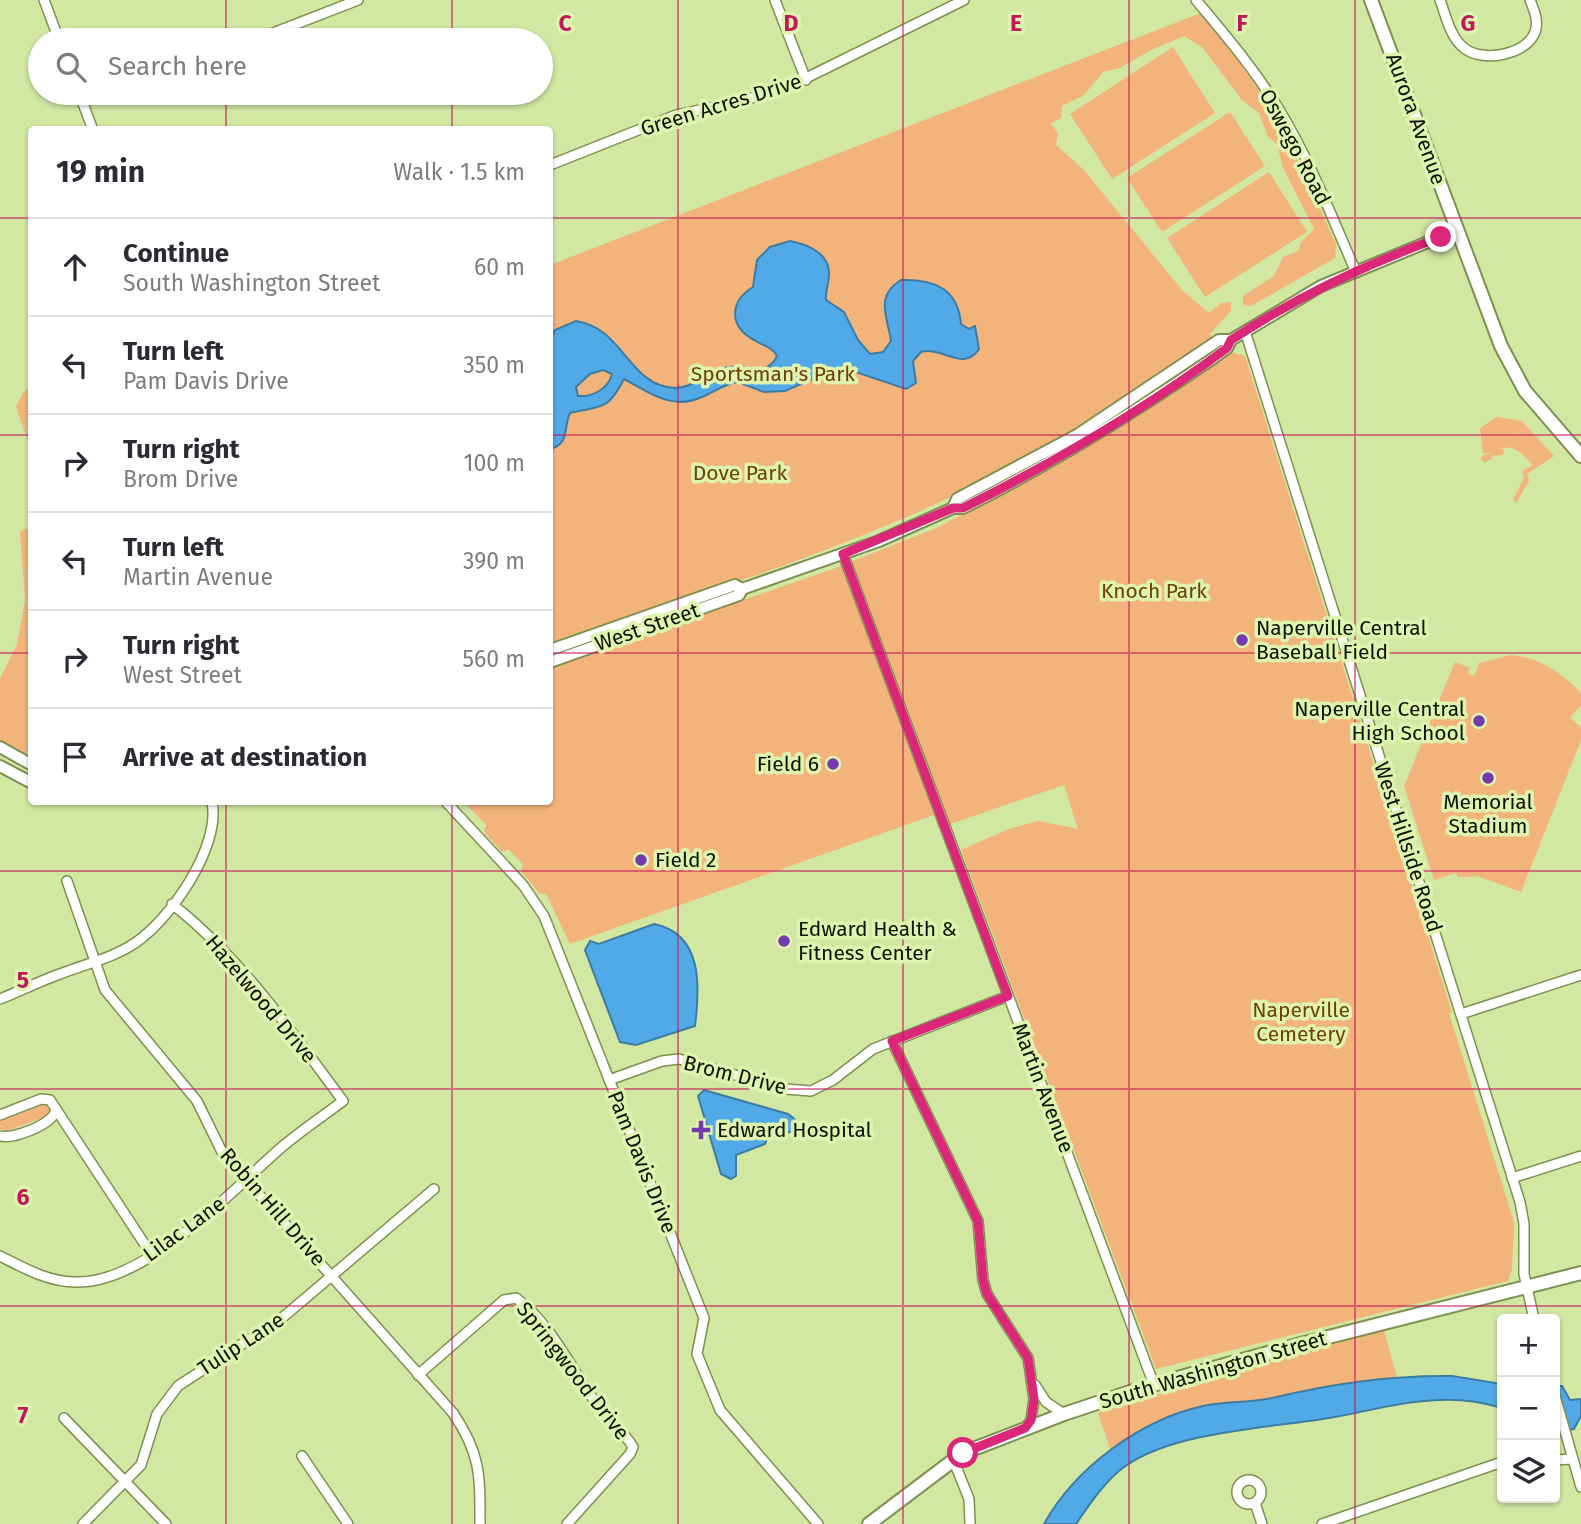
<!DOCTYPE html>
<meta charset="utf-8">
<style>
body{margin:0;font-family:"Fira Sans",sans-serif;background:#f2f2f3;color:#2b2b33}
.controls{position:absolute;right:21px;bottom:21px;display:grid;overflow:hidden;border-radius:7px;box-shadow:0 2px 5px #0004}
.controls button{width:63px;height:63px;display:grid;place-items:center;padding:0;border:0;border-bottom:2px solid #e1e1e2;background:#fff;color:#2b2b33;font:35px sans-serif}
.stop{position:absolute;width:21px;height:21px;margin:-16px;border:5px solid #db2777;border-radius:50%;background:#fff}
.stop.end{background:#db2777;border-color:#fff;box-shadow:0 2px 7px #0008}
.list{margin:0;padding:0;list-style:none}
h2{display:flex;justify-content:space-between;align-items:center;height:91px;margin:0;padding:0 28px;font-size:30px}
h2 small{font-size:23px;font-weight:400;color:#7c7c81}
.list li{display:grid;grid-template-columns:46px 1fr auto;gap:21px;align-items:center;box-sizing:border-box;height:98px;padding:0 28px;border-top:2px solid #e1e1e2}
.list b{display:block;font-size:26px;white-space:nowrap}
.list p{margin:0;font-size:23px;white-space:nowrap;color:#7c7c81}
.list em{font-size:23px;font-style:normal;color:#7c7c81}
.icon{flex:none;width:38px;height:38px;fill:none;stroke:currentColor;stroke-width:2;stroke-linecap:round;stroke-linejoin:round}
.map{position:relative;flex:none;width:1581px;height:1524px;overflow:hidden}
.search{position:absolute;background:#fff;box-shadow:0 2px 5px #0004;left:28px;top:28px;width:525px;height:77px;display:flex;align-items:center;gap:18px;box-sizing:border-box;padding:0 24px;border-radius:38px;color:#7c7c81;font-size:26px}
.panel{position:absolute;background:#fff;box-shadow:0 2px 5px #0004;left:28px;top:126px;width:525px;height:679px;border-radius:7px}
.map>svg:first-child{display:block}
.green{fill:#f3b47c}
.water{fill:#52a9e7;stroke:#3d7ca2;stroke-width:2;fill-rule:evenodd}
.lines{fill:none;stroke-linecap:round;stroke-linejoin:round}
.minor-casing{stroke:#7e9050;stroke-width:12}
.tertiary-casing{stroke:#7e9050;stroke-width:14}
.secondary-casing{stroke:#7e9050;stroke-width:16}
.minor{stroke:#fff;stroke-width:9}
.tertiary{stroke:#fff;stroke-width:10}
.secondary{stroke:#fff;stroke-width:12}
.route{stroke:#db2777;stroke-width:9}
.grid{fill:none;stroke:#c2185b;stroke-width:2;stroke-opacity:0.55}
.poi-dot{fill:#733ab0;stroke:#def4af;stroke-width:2.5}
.labels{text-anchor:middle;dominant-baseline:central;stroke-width:7;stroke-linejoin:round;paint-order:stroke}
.street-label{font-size:21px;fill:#0d1300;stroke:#def4af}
.park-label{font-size:21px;fill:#704007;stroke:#def4af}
.poi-label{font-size:21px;fill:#0d1300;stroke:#def4af;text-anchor:start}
.grid-label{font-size:23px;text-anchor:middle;font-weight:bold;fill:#c2185b;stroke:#def4af;stroke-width:7;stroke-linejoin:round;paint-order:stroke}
</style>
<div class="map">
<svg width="1581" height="1524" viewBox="0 0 1581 1524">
<rect width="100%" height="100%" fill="#d1e7a2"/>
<!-- green -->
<g class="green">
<path d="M1201,13L1243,64L1279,119L1336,244L1335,258L1251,306L1243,305V296L1274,276L1283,257L1298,251L1301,242L1314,229L1283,168L1277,144L1268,137L1259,113L1242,100L1202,47L1184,36L1149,51L1120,68L1103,72L1083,96L1062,106L1061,118L1051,124L1058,133L1056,145L1083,169L1182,290L1209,313L1221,303L1231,302V311L1210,334L1214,339C1143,388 1071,436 994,476C853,548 699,594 550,646V265Z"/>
<path d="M1173,47L1215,113L1112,179L1070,114Z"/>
<path d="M1230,112L1265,166L1162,232L1127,178Z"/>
<path d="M1269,172L1307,232L1205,297L1167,238Z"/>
<path d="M1231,352L1245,356L1452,1012L1449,1013L1514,1222L1512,1270L1508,1281L1156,1369L961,850L1009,829L1038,821L1078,829L1064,785L939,828L934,815L570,944L546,894H540L521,871L523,864L508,849L502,852L484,832L486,825L464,802H550V667L830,570L934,529L1053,468L1155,405Z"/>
<path d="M31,386V449L16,407L23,393Z"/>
<path d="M1497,417L1522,421L1554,456L1527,474L1529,481L1516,503L1513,500L1524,478L1522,471L1532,466C1526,454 1513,445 1500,448L1504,449L1503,455L1491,456L1492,459L1484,463L1481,459L1482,456L1493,452L1483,454L1480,428Z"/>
<path d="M31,527V760L0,741V679L17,644L25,601L20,531Z"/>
<path d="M1511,655C1538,657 1561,672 1581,693V706L1570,717L1581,728V740L1521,892L1477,876L1458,877L1456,873L1434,880L1404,786L1455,662L1470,668L1468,673L1474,676L1479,663Z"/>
<path d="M42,1102L50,1108L48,1116L6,1131L0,1129V1119Z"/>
<path d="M1384,1330L1397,1378C1351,1383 1306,1391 1260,1400C1248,1402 1236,1402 1223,1403C1180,1409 1147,1427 1111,1451L1098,1413L1203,1380Z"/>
</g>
<!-- water -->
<g class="water">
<path d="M790,241C806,244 827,252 829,271C830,281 825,290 826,300L844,312L858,340L870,354L883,352L891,341C888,318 874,296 901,280C935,279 958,289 961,324L969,329L975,326L979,349C963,373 943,346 921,352L913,361L916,383L906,389L847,369L817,377L785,391L764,392L738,382C724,384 714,392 702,397C671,411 649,392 624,379C607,412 602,405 570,413C563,428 570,444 550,449V340L555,330L576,321C624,328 628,386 675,388C696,388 709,369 730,367C747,365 767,378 777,356C771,346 763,346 754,340C728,326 730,301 753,287L757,260L770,247ZM603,370L612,374C608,389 593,397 578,396L576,387L590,374Z"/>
<path d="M654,924C703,934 700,986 695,1026L636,1045L620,1042L585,950L590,941L599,944Z"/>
<path d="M704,1090L788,1114L797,1121L794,1131L767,1138L765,1144L736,1155V1176L731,1179L721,1174L698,1096Z"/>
<path d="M1452,1376L1502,1384V1408C1482,1402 1460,1399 1439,1400C1403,1401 1365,1412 1329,1418C1270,1428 1174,1431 1124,1467C1105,1481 1089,1505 1076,1524H1044C1075,1468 1140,1420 1203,1406C1226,1401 1249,1403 1272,1398C1330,1384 1391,1375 1452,1376Z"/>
<path d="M1555,1386H1562L1570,1400L1581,1399V1416L1574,1429L1569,1430L1555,1422Z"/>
</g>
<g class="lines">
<!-- minor casing -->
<g class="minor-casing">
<g id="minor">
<path d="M44,0L59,40"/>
<path d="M775,0L806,80"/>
<path d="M1196,0C1226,36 1256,71 1280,111C1310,161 1332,217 1355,270"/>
<path d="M1440,0C1446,16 1450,37 1464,48C1482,63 1527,55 1535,32C1539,21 1534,10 1530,0"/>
<path d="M255,40L358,0"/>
<path d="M79,93L93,130"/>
<path d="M83,101L103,93"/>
<path d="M550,165L676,115L742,101L792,85L964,0"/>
<path d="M1245,331L1520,1202L1524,1224V1274L1534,1319"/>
<path d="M843,554L1154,1385"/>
<path d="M446,802L523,885L544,916L704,1318L697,1354L720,1410L818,1524"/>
<path d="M67,881L105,990L197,1101L223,1154L453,1413C481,1454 480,1476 480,1524"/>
<path d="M0,999C20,991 40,981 60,974C85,964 113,958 135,943C171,919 221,846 212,802"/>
<path d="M1461,1014L1581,975"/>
<path d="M892,1041L978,1221L983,1280L987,1294L1028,1358L1034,1399L1031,1420L1025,1428"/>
<path d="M609,1080L662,1061L679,1059L785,1089L811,1091L833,1080L873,1049L1008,996"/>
<path d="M0,1115L41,1099L50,1100L151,1254"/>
<path d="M0,1136C14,1139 52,1125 56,1110"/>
<path d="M1512,1178L1581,1156"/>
<path d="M0,1256C24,1268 48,1282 76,1282C146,1284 233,1189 283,1146C302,1130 323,1116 343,1101C291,1031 241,958 172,904"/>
<path d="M418,1375L504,1300L516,1298C553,1325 574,1375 601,1410C611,1423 625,1433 633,1447L630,1454L567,1524"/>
<path d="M1035,1385L1046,1402L1064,1414"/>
<path d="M1555,1396L1581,1487"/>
<path d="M64,1418L166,1524"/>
<path d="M302,1456L348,1524"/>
<path d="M953,1459L969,1499L970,1524"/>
<path d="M1555,1460L1572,1459"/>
<circle cx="1249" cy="1492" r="12"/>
<path d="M1255,1503L1262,1524"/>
<path d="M83,1524L141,1465L157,1414L178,1386L282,1318L434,1189"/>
<path d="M1322,1524L1502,1462"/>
</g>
</g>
<!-- tertiary casing -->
<g class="tertiary-casing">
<g id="tertiary">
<path d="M953,508L957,499L1077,435L1219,340H1231"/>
<path d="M550,650L735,585L742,589"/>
<path d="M550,662L739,595L742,589L879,541L953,508H963C1051,464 1132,414 1212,359L1227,348L1231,340L1321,286L1457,230"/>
<path d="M0,747L32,765"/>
<path d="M0,766L32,783"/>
</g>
</g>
<!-- secondary casing -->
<g class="secondary-casing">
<g id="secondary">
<path d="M1371,0L1501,346L1525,391L1581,456"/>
<path d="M869,1524L963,1453L1064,1414L1145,1387L1297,1345L1581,1273"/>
</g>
</g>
<!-- minor -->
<use href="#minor" class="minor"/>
<!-- tertiary -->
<use href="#tertiary" class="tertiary"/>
<!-- secondary -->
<use href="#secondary" class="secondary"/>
</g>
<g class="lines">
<!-- route -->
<path class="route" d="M963,1453L1025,1428L1031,1420L1034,1399L1028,1358L987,1294L983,1280L978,1221L892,1041L1008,996L843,554L953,508H963C1055,462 1144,410 1227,348L1231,340C1298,296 1366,264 1441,237"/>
</g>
<!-- grid -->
<path class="grid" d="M226,0V40M452,0V40M678,0V1524M903,0V1524M1129,0V1524M1355,0V1524M226,93V130M452,93V130M0,218H32M550,218H1581M0,435H32M550,435H1581M0,653H32M550,653H1581M226,802V1524M452,802V1524M0,871H1581M0,1089H1581M0,1306H1581"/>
<!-- markers -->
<g class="poi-dot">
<circle cx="1242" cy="640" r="7"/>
<circle cx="1479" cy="721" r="7"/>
<circle cx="833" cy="764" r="7"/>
<circle cx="1488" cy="778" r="7"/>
<circle cx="641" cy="860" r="7"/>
<circle cx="784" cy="941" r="7"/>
<path d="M697.5 1119.5h7v7h7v7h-7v7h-7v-7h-7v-7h7z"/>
</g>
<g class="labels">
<!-- street labels -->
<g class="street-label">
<text transform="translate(721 105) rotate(-17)">Green Acres Drive</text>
<text transform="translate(1416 119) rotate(70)">Aurora Avenue</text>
<text transform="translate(1295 147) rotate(62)">Oswego Road</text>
<text transform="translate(647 627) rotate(-19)">West Street</text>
<text transform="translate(1408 847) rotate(72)">West Hillside Road</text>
<text transform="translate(261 999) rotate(50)">Hazelwood Drive</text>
<text transform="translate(735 1075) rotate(14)">Brom Drive</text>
<text transform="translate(1043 1088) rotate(69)">Martin Avenue</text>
<text transform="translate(642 1162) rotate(68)">Pam Davis Drive</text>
<text transform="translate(273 1207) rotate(49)">Robin Hill Drive</text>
<text transform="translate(184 1229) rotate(-36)">Lilac Lane</text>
<text transform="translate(241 1344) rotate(-33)">Tulip Lane</text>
<text transform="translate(1213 1370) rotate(-16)">South Washington Street</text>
<text transform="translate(573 1371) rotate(52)">Springwood Drive</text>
</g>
<!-- park labels -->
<g class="park-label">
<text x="773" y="374">Sportsman's Park</text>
<text x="740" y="473">Dove Park</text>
<text x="1154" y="591">Knoch Park</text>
<text x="1301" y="1010">Naperville<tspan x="1301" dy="24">Cemetery</tspan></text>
</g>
<!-- poi labels -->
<g class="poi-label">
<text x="1256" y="628">Naperville Central<tspan x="1256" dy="24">Baseball Field</tspan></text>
<text x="1465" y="709" text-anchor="end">Naperville Central<tspan x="1465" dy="24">High School</tspan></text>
<text x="819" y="764" text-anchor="end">Field 6</text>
<text x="1488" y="802" text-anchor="middle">Memorial<tspan x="1488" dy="24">Stadium</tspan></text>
<text x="655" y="860">Field 2</text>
<text x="798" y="929">Edward Health &amp;<tspan x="798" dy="24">Fitness Center</tspan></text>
<text x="717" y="1130">Edward Hospital</text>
</g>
</g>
<g class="grid-label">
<text x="565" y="31">C</text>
<text x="791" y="31">D</text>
<text x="1016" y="31">E</text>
<text x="1242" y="31">F</text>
<text x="1468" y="31">G</text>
<text x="23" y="988">5</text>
<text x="23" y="1205">6</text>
<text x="23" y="1423">7</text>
</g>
</svg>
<div class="controls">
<button>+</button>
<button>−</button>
<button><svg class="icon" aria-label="layers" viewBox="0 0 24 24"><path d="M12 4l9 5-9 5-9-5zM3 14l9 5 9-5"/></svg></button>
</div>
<div class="stop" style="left:963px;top:1453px"></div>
<div class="stop end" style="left:1441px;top:237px"></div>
<div class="search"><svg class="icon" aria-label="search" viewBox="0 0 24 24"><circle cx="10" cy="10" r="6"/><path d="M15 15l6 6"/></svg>Search here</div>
<section class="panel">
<h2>19 min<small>Walk · 1.5 km</small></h2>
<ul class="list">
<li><svg class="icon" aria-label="ahead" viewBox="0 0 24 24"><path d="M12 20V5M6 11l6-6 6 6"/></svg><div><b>Continue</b><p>South Washington Street</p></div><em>60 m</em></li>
<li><svg class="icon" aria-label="left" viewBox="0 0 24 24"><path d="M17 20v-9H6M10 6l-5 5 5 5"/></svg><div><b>Turn left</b><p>Pam Davis Drive</p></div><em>350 m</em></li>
<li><svg class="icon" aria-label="right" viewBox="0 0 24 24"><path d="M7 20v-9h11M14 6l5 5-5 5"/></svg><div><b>Turn right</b><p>Brom Drive</p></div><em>100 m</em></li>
<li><svg class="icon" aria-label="left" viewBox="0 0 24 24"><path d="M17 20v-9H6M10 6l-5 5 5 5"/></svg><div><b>Turn left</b><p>Martin Avenue</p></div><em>390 m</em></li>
<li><svg class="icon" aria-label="right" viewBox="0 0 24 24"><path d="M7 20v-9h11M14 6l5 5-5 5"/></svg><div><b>Turn right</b><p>West Street</p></div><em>560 m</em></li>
<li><svg class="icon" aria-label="arrive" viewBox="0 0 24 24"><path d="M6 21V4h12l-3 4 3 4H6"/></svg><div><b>Arrive at destination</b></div></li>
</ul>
</section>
</div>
